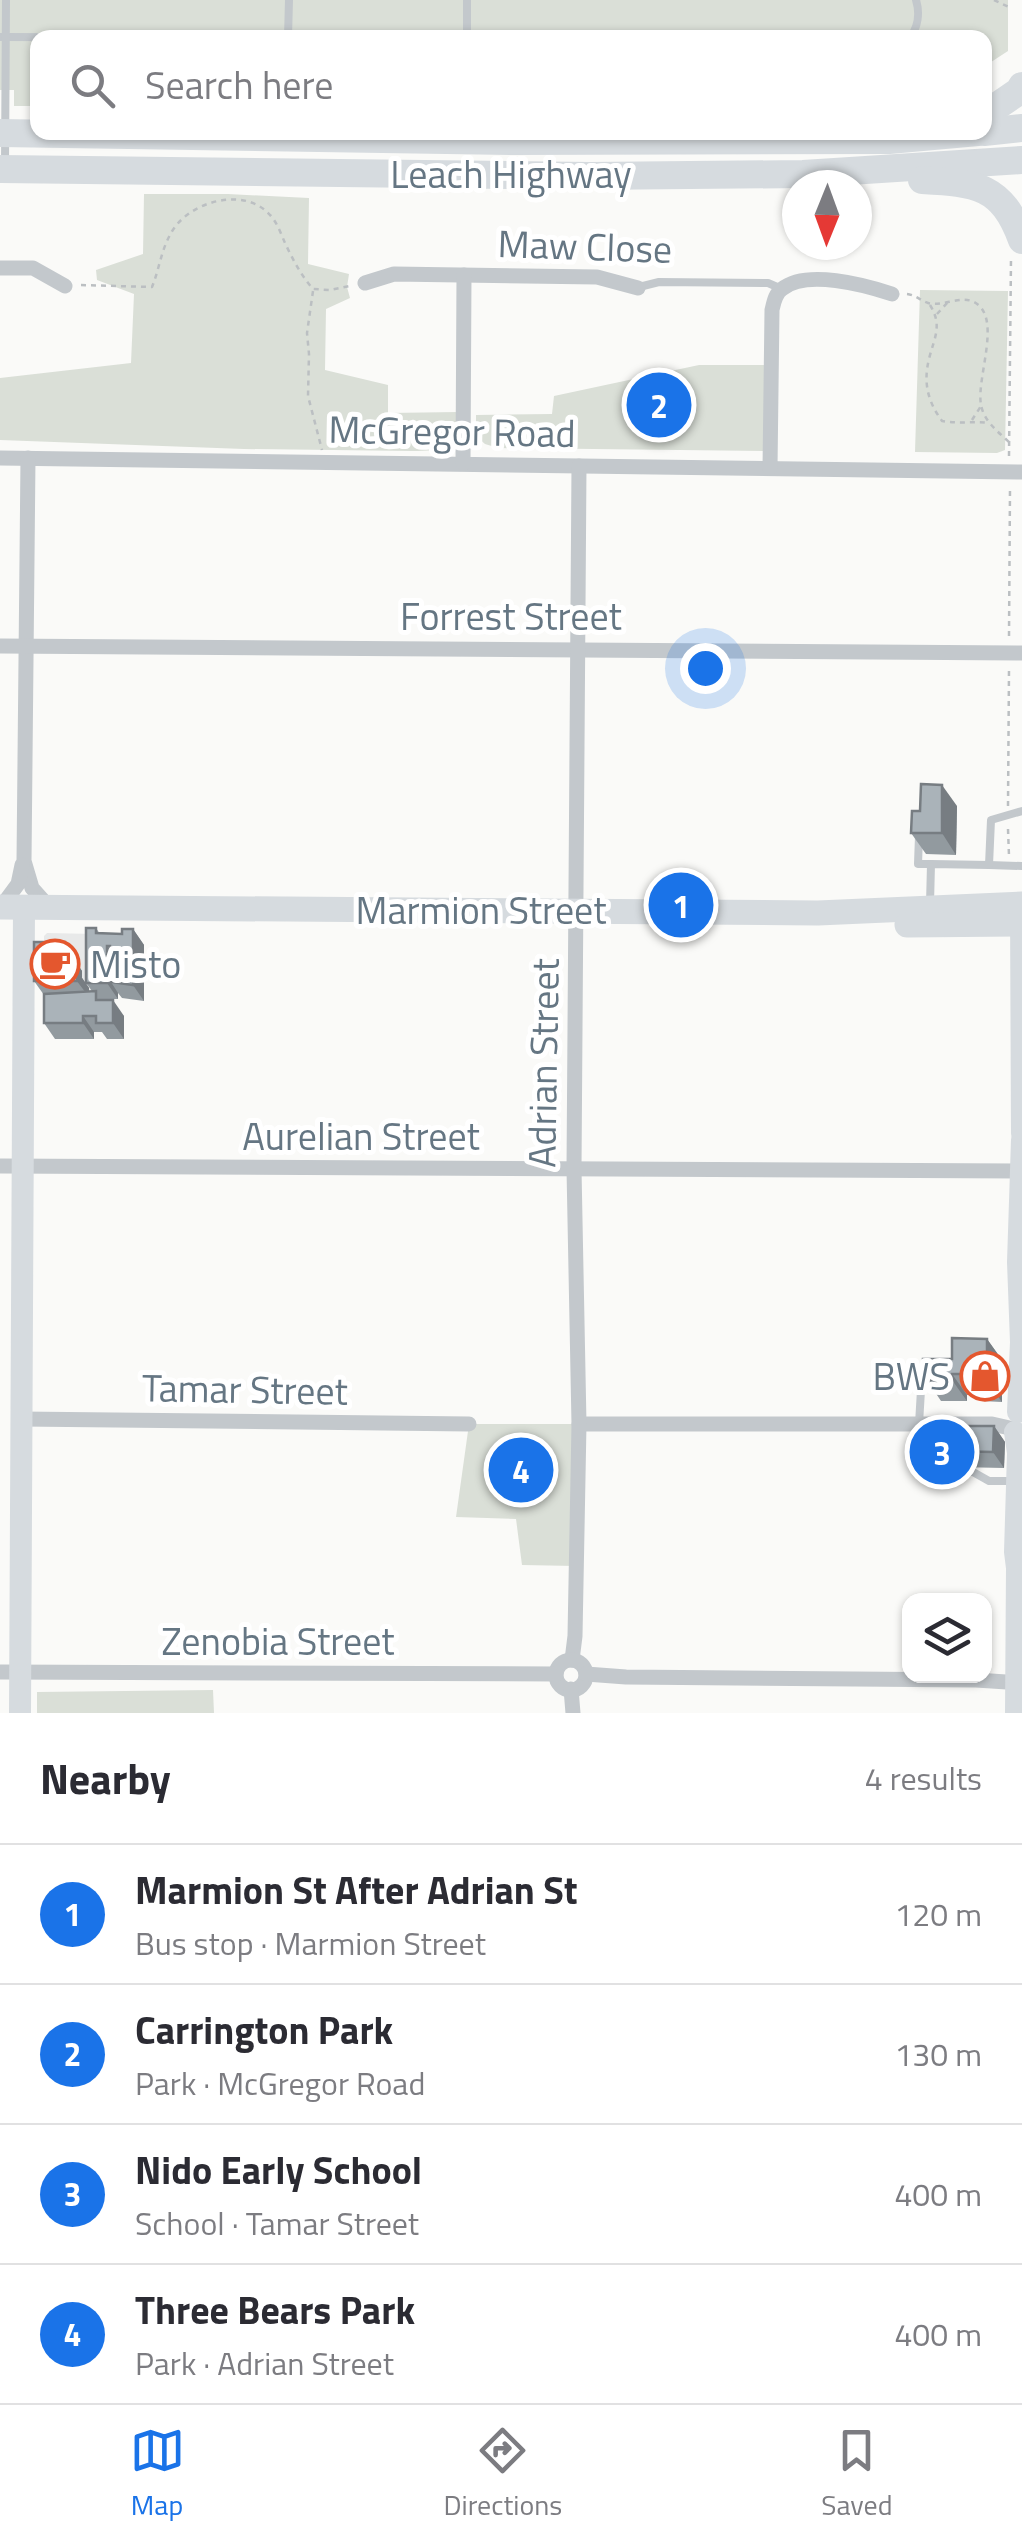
<!DOCTYPE html>
<meta charset="utf-8">
<style>
body{margin:0;font-family:"Titillium Web",sans-serif;background:#f7f7f7;color:#2b2b33}
.controls{position:absolute;right:30px;bottom:30px;display:grid;overflow:hidden;border-radius:20px;box-shadow:0 2px 8px #0004}
.controls button{width:90px;height:90px;display:grid;place-items:center;padding:0;border:0;border-bottom:2px solid #e1e1e2;background:#fff;color:#2b2b33;font:50px sans-serif}
.compass{position:absolute;left:782px;top:170px;width:90px;height:90px;border-radius:50%;background:#fff;box-shadow:0 2px 8px #0004;rotate:181deg}
.you{position:absolute;left:705px;top:668px;width:35px;height:35px;margin:-25px;border:8px solid #fff;border-radius:50%;background:#1a73e8;box-shadow:0 0 0 15px #1a73e833}
.badge{display:grid;place-items:center;width:65px;height:65px;border-radius:50%;background:#1a73e8;color:#fff;font-size:32px;font-weight:700}
.pin{position:absolute;translate:-50% -50%;border:5px solid #fff;box-shadow:0 2px 10px #0006}
.list{margin:0;padding:0;list-style:none}
h2{display:flex;justify-content:space-between;align-items:center;height:130px;margin:0;padding:0 40px;font-size:42px}
h2 small{font-size:32px;font-weight:400;color:#7c7c81}
.list li{display:grid;grid-template-columns:65px 1fr auto;gap:30px;align-items:center;box-sizing:border-box;height:140px;padding:0 40px;border-top:2px solid #e1e1e2}
.list b{display:block;font-size:38px;white-space:nowrap}
.list p{margin:0;font-size:32px;white-space:nowrap;color:#7c7c81}
.list em{font-size:32px;font-style:normal;color:#7c7c81}
.icon{flex:none;width:55px;height:55px;fill:none;stroke:currentColor;stroke-width:2;stroke-linecap:round;stroke-linejoin:round}
.map{position:relative;flex:none;width:1022px;height:1713px;overflow:hidden}
.search{position:absolute;background:#fff;box-shadow:0 2px 8px #0004;left:30px;right:30px;top:30px;height:110px;display:flex;align-items:center;gap:25px;box-sizing:border-box;padding:0 35px;border-radius:20px;color:#7c7c81;font-size:38px}
.sheet{height:690px;background:#fff}
nav{display:flex;justify-content:space-around;align-items:center;box-sizing:border-box;height:140px;border-top:2px solid #e1e1e2;background:#fff;font-size:28px;color:#7c7c81}
nav a{display:grid;justify-items:center;gap:5px}
nav .on{color:#1a73e8}
.map>svg:first-child{display:block}
.built{fill:#e8e9e9}
.green{fill:#dadfd7}
.lines{fill:none;stroke-linecap:round;stroke-linejoin:round}
.path{stroke:#bbbfc2;stroke-width:2.5;stroke-dasharray:5 5;stroke-linecap:butt}
.lane{stroke:#c3c8cc;stroke-width:8}
.street{stroke:#c3c8cc;stroke-width:15}
.secondary{stroke:#d6dbdf;stroke-width:22}
.primary{stroke:#d6dbdf;stroke-width:25}
.highway{stroke:#d6dbdf;stroke-width:28}
.wall{fill:#929a9f}
.shaded-wall{fill:#777d82}
.building{fill:#aab3b9;stroke:#777d82;stroke-width:2.5}
.labels{text-anchor:middle;dominant-baseline:central;stroke-width:10;stroke-linejoin:round;paint-order:stroke}
.street-label{font-size:38px;fill:#657683;stroke:#fff}
.poi-label{font-size:38px;fill:#657683;stroke:#fff;text-anchor:start}
</style>
<div class="map">
<svg width="1022" height="1713" viewBox="0 0 1022 1713">
<rect width="100%" height="100%" fill="#fafaf8"/>
<!-- built -->
<path class="built" d="M47,933L95,934L94,1005H44V936Z"/>
<!-- green -->
<g class="green">
<path d="M0,0H1008V51L985,66L984,38H38L37,106H14V90H0Z"/>
<path d="M144,194H228L309,198L308,264L349,274L347,287L350,298L326,309L325,370L388,385V413L458,412C457,448 445,451 412,451L244,449L0,440V378L131,363L134,294L97,280L96,270L143,254Z"/>
<path d="M920,290L1008,291L1005,450L997,453L915,452Z"/>
<path d="M699,365H767L765,451L498,448L485,444L476,436V415L552,414L554,396Z"/>
<path d="M469,1424H579L576,1566L522,1565L516,1519L456,1517Z"/>
<path d="M213,1690L214,1713H37V1692Z"/>
</g>
<g class="lines">
<!-- path -->
<g class="path">
<path d="M994,0L1011,8"/>
<path d="M81,285L152,287C159,270 161,251 170,235C186,202 244,185 270,215C277,222 281,234 285,243C293,260 301,275 313,289L330,290L350,286"/>
<path d="M313,291L307,333L309,354L308,396L322,450"/>
<path d="M907,294C916,295 921,301 928,303C943,307 960,295 974,302C1003,317 976,377 981,405C984,421 997,431 1009,442"/>
<path d="M930,305C943,326 934,338 929,359C923,383 928,402 942,421C958,424 972,421 989,423"/>
<path d="M937,314L948,302"/>
<path d="M972,420L981,406"/>
<path d="M1009,456L1011,259"/>
<path d="M1009,636L1010,489"/>
<path d="M1008,806L1009,669"/>
<path d="M1008,829L1009,856"/>
</g>
<!-- lane -->
<g class="lane">
<path d="M0,37L313,38"/>
<path d="M288,37L289,0"/>
<path d="M467,38V0"/>
<path d="M910,38C918,27 920,13 916,0"/>
<path d="M5,165L6,0"/>
<path d="M639,287L659,282L768,283L782,289"/>
<path d="M919,836L918,864H931"/>
<path d="M989,865L1022,866"/>
<path d="M930,904L931,864L989,865L991,820L1022,811"/>
<path d="M930,1373H922L919,1424L921,1471L973,1472L989,1481H1013"/>
</g>
<!-- street -->
<g class="street">
<path d="M0,268H33L65,286"/>
<path d="M365,283L394,274L597,277L638,288"/>
<path d="M0,458L1022,472"/>
<path d="M28,458L24,861L32,888L48,906"/>
<path d="M463,463L464,275"/>
<path d="M770,468L772,310C774,302 775,294 782,289C806,269 865,285 892,294"/>
<path d="M0,646L1022,653"/>
<path d="M1,907L18,884L22,865"/>
<path d="M0,1166L1022,1171"/>
<path d="M21,1419L469,1424"/>
<path d="M579,1424H992L1014,1429"/>
<path d="M572,1660L575,1636L579,1424L574,1169L579,466"/>
<circle cx="571" cy="1675" r="15"/>
<path d="M0,1672L556,1674"/>
<path d="M586,1674L626,1677L976,1680L1022,1683"/>
<path d="M571,1689L573,1713"/>
</g>
<!-- secondary -->
<g class="secondary">
<path d="M1021,906L1022,1133"/>
<path d="M1018,1412L1021,1342L1018,1262L1022,1140"/>
<path d="M1015,1432L1018,1453L1015,1552L1017,1568L1016,1713"/>
<path d="M20,1713L24,907"/>
</g>
<!-- primary -->
<g class="primary">
<path d="M0,907L818,913L1022,904"/>
<path d="M907,925L1022,924"/>
</g>
<!-- highway -->
<g class="highway">
<path d="M984,115L1019,91L1022,86"/>
<path d="M984,132L1022,128"/>
<path d="M0,133L511,141L889,140L978,132"/>
<path d="M0,169L590,176L803,174L1022,160"/>
<path d="M922,180C976,183 1002,185 1022,240"/>
</g>
</g>
<!-- wall -->
<g class="wall">
<path d="M957,806L956,855L926,854L911,833L920,811Z"/>
<path d="M96,928L100,934H122L133,929L144,945V1001L122,998L118,993V999H102L124,1016V1039H107L102,1032H94V1039H55L44,1023V995L34,981V942L76,958V962L82,971V978L89,988V991H92L86,983Z"/>
<path d="M987,1339L1002,1360V1402L981,1401L976,1395H967V1401H941L923,1374Z"/>
<path d="M994,1426L1005,1442L1004,1468L957,1467L946,1451Z"/>
</g>
<!-- shaded-wall -->
<g class="shaded-wall">
<path d="M942,785L957,806L956,855L942,833Z"/>
<path d="M133,929L144,945V1001L133,985Z"/>
<path d="M65,942L76,958V962L82,971V978L65,955Z"/>
<path d="M107,946L118,962L111,982L118,993V999L107,983Z"/>
<path d="M65,962L70,969V964L78,974V972L89,988V997L70,972Z"/>
<path d="M113,1000L124,1016V1039L113,1023Z"/>
<path d="M83,1016L94,1032V1039L83,1023Z"/>
<path d="M987,1339L1002,1360V1402L987,1381Z"/>
<path d="M952,1374L967,1395V1401L952,1380Z"/>
<path d="M994,1426L1005,1442L1004,1468L993,1452Z"/>
</g>
<!-- building -->
<g class="building">
<path d="M921,784L942,785V833H911L912,811H920Z"/>
<path d="M86,928H96V933L122,934V929H133V985L111,982L110,946H107V983H86Z"/>
<path d="M34,942H65V955H71V962H65V964H70V972H78L77,981H34Z"/>
<path d="M96,991V1000H113V1023H96V1016H83V1023H44V994Z"/>
<path d="M952,1338L987,1339V1381L966,1380V1374H952V1380H927V1375L923,1374V1359H952Z"/>
<path d="M951,1426H994L993,1452L946,1451V1430H951Z"/>
</g>
<!-- icons -->
<defs>
<g id="cafe-ring" transform="scale(2.5)"><circle r="9.5" fill="#fff" stroke="#e4572e" stroke-width="1.5"/><path d="M-5.5-4.5H6V0H3Q3 3.5 0 3.5H-2.5Q-5.5 3.5-5.5 0ZM3-3.2v2h1.7v-2ZM-6 4.5H4V6H-6Z" fill="#e4572e"/></g>
<g id="shop-ring" transform="scale(2.5)"><circle r="9.5" fill="#fff" stroke="#e4572e" stroke-width="1.5"/><path d="M-5-2.5h2.3a2.7 3.5 0 0 1 5.4 0H5L5.5 6h-11ZM-1.5-2.5h3a1.5 2.3 0 0 0-3 0Z" fill="#e4572e"/></g>
</defs>
<g fill-rule="evenodd">
<use href="#cafe-ring" x="55" y="964"/>
<use href="#shop-ring" x="985" y="1376"/>
</g>
<g class="labels">
<!-- street labels -->
<g class="street-label">
<text x="511" y="174">Leach Highway</text>
<text transform="translate(585 246) rotate(2)">Maw Close</text>
<text transform="translate(452 431) rotate(1)">McGregor Road</text>
<text x="511" y="616">Forrest Street</text>
<text x="481" y="910">Marmion Street</text>
<text transform="translate(543 1063) rotate(-89)">Adrian Street</text>
<text x="361" y="1136">Aurelian Street</text>
<text transform="translate(245 1389) rotate(1)">Tamar Street</text>
<text x="278" y="1641">Zenobia Street</text>
</g>
<!-- poi labels -->
<g class="poi-label">
<text x="90" y="964">Misto</text>
<text x="950" y="1376" text-anchor="end">BWS</text>
</g>
</g>
</svg>
<div class="controls">
<button><svg class="icon" aria-label="layers" viewBox="0 0 24 24"><path d="M12 4l9 5-9 5-9-5zM3 14l9 5 9-5"/></svg></button>
</div>
<svg class="compass" viewBox="-18 -18 36 36"><path d="M0-13l5 13h-10z" fill="#e53935"/><path d="M0 13l5-13h-10z" fill="#7c7c81"/></svg>
<div class="you"></div>
<div class="pin badge" style="left:681px;top:905px">1</div>
<div class="pin badge" style="left:659px;top:405px">2</div>
<div class="pin badge" style="left:942px;top:1452px">3</div>
<div class="pin badge" style="left:521px;top:1470px">4</div>
<div class="search"><svg class="icon" aria-label="search" viewBox="0 0 24 24"><circle cx="10" cy="10" r="6"/><path d="M15 15l6 6"/></svg>Search here</div>
</div>
<section class="sheet">
<h2>Nearby<small>4 results</small></h2>
<ul class="list">
<li><span class="badge">1</span><div><b>Marmion St After Adrian St</b><p>Bus stop · Marmion Street</p></div><em>120 m</em></li>
<li><span class="badge">2</span><div><b>Carrington Park</b><p>Park · McGregor Road</p></div><em>130 m</em></li>
<li><span class="badge">3</span><div><b>Nido Early School</b><p>School · Tamar Street</p></div><em>400 m</em></li>
<li><span class="badge">4</span><div><b>Three Bears Park</b><p>Park · Adrian Street</p></div><em>400 m</em></li>
</ul>
</section>
<nav>
<a class="on"><svg class="icon" aria-label="map" viewBox="0 0 24 24"><path d="M3 6l6-2 6 2 6-2v14l-6 2-6-2-6 2zM9 4v14M15 6v14"/></svg>Map</a>
<a><svg class="icon" aria-label="directions" viewBox="0 0 24 24"><path d="M12 3l9 9-9 9-9-9zM9 14v-3h6M13 9l2 2-2 2"/></svg>Directions</a>
<a><svg class="icon" aria-label="saved" viewBox="0 0 24 24"><path d="M7 4h10v16l-5-4-5 4z"/></svg>Saved</a>
</nav>
